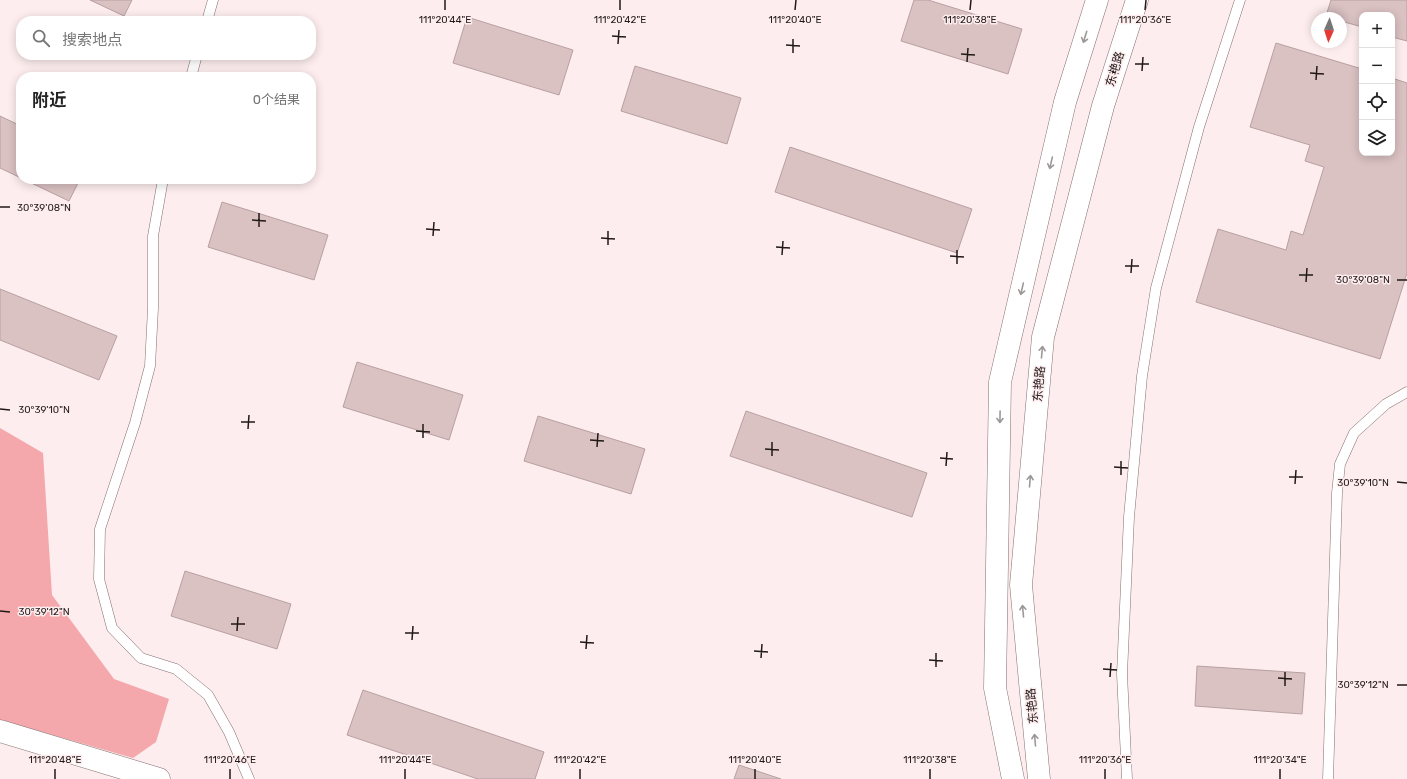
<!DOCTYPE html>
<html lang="zh">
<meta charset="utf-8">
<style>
body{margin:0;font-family:Rubik,"Noto Sans SC",sans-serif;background:#f6f6f6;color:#222}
.controls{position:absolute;right:12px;top:12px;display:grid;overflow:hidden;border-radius:8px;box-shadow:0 2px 10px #0003}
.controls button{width:36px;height:36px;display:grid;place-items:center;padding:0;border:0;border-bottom:1px solid #e0e0e0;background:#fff;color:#222;font:20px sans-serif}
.compass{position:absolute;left:1311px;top:12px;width:36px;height:36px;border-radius:50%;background:#fff;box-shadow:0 2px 10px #0003;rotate:183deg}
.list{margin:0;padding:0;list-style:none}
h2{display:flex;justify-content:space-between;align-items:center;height:52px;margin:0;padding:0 16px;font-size:17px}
h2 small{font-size:13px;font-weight:400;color:#767676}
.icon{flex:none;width:22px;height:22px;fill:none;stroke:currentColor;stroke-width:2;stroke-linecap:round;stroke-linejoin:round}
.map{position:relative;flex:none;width:1407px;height:779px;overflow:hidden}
.search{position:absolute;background:#fff;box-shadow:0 2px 10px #0003;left:16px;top:16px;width:300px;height:44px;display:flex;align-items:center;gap:10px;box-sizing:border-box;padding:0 14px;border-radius:16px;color:#767676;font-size:15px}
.panel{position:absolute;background:#fff;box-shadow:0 2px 10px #0003;left:16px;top:72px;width:300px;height:112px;border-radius:16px}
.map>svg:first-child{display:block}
.forest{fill:#f4a8ac}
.building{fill:#dac1c2;stroke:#b8a0a1}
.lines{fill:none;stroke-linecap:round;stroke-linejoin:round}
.lane-casing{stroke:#867070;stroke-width:11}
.secondary-casing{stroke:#867070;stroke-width:23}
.lane{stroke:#fff;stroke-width:10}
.secondary{stroke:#fff;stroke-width:22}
.oneway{stroke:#9c9898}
.ticks{fill:none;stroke:#221919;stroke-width:1.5}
.labels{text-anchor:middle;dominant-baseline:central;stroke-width:3;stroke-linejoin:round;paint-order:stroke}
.street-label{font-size:12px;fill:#221919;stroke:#fdedee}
.ticks-label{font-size:10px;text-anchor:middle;fill:#221919;stroke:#fdedee;stroke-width:3;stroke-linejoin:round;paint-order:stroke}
</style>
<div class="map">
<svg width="1407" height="779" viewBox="0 0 1407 779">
<rect width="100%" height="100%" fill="#fdedee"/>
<!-- forest -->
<path class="forest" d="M0,428L43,453L52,595L114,679L169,699L156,742L133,758L0,720Z"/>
<!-- building -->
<g class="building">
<path d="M90,0H132L124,16Z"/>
<path d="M914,0H928L1022,29L1008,74L901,41Z"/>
<path d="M1331,0H1407V41L1392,37V15H1362V27L1341,21V18H1332L1326,16Z"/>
<path d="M467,17L573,50L559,95L453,63Z"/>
<path d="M1276,43L1362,69V153H1392V78L1407,83V273L1380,359L1196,302L1218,229L1286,250L1291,231L1303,235L1324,167L1305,161L1310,145L1250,127Z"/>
<path d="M635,66L741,98L727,144L621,111Z"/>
<path d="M0,116L21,126V178L0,168Z"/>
<path d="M790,147L972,209L957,253L775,192Z"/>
<path d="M23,179H80L69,201Z"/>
<path d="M222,202L328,235L314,280L208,247Z"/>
<path d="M0,289L117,336L99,380L0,340Z"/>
<path d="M357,362L463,395L449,440L343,407Z"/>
<path d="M746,411L927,473L912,517L730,456Z"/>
<path d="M538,416L645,449L631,494L524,461Z"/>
<path d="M185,571L291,604L277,649L171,616Z"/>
<path d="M1197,666L1305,673L1302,714L1195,706Z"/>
<path d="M363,690L544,752L535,779H478L347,735Z"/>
<path d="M739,765L781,779H734Z"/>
</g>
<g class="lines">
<!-- lane casing -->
<g class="lane-casing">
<g id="lane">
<path d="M207,21L213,0"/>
<path d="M191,77L197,55"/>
<path d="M163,179L153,236V308L150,366L135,423L100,529L99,579L112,628L141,658L176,669L208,695L229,732L249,779"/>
<path d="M1127,779L1122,674L1129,517L1142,376L1156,288L1199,127L1240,0"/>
<path d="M1328,779L1337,493L1340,464L1354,433L1386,404L1407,392"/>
</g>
</g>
<!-- secondary casing -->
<g class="secondary-casing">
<g id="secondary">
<path d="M0,731L159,779"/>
<path d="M1013,779L995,688L1000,382L1065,102L1097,0"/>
<path d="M1039,779L1021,585L1043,337L1103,106L1137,0"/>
</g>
</g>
<!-- lane -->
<use href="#lane" class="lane"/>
<!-- secondary -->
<use href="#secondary" class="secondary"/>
</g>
<!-- one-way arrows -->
<defs><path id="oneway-shaft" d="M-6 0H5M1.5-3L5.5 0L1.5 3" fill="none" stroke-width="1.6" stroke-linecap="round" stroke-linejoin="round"/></defs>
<g class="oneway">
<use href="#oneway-shaft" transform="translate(1085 37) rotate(107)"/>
<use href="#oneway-shaft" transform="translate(1051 163) rotate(103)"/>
<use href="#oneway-shaft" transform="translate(1022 289) rotate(103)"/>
<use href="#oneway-shaft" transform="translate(1042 352) rotate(-85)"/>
<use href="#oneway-shaft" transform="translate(1000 417) rotate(91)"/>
<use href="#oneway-shaft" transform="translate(1030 481) rotate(-85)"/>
<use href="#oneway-shaft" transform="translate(1023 611) rotate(-95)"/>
<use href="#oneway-shaft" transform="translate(1035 740) rotate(-95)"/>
</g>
<!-- ticks -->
<path class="ticks" d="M445,10V0M620,10V0M795,10L796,0M970,10L971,0M1145,10L1146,0M612,36L626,37M618,44L619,30M786,45L800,46M793,53V39M961,54L975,55M967,62L968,48M1135,64H1149M1142,71L1143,57M1310,73L1324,74M1316,80L1317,66M0,207H10M252,220L266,221M259,227V213M426,229L440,230M433,236L434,222M601,238L615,239M608,245V231M776,247L790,248M782,255L783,241M950,256L964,257M957,264V250M1125,266H1139M1131,273L1132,259M1299,275H1313M1397,280H1407M1306,282L1307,268M0,409L10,410M241,422H255M248,429L249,415M416,431L430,432M423,438V424M590,440L604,441M597,447L598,433M765,449L779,450M772,456V442M940,458L953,459M946,466L947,452M1114,467L1128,468M1121,475V461M1289,477H1303M1397,482L1407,483M1295,484L1296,470M0,611L10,612M231,624H245M237,631L238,617M405,633H419M412,640L413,626M580,642L594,643M586,649L587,635M754,651L768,652M761,658L762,644M929,660L943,661M936,667V653M1103,669L1117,670M1110,677L1111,663M1278,678L1292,679M1397,685H1407M1285,686V672M55,779V769M230,779V769M405,779V769M580,779V769M755,779V769M930,779V769M1105,779V769M1280,779V769"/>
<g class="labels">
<!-- street labels -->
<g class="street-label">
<text transform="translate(1115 69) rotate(-73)">东艳路</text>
<text transform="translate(1039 384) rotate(-85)">东艳路</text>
<text transform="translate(1032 706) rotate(-95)">东艳路</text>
</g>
</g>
<g class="ticks-label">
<text x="445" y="23">111°20'44"E</text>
<text x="620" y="23">111°20'42"E</text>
<text x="795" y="23">111°20'40"E</text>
<text x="970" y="23">111°20'38"E</text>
<text x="1145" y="23">111°20'36"E</text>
<text x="44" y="211">30°39'08"N</text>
<text x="1363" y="283">30°39'08"N</text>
<text x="44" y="413">30°39'10"N</text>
<text x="1363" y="486">30°39'10"N</text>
<text x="44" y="615">30°39'12"N</text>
<text x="1363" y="688">30°39'12"N</text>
<text x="55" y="763">111°20'48"E</text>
<text x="230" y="763">111°20'46"E</text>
<text x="405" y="763">111°20'44"E</text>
<text x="580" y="763">111°20'42"E</text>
<text x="755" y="763">111°20'40"E</text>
<text x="930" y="763">111°20'38"E</text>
<text x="1105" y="763">111°20'36"E</text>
<text x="1280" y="763">111°20'34"E</text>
</g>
</svg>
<div class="controls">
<button>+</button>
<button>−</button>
<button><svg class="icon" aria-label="locate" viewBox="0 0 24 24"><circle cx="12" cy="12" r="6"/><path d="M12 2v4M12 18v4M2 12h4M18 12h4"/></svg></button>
<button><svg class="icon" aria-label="layers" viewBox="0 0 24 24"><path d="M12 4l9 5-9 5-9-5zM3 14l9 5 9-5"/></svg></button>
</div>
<svg class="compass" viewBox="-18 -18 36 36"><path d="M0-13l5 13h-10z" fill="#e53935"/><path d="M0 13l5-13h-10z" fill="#767676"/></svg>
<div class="search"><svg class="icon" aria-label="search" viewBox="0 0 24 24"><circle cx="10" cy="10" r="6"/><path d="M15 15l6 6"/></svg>搜索地点</div>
<section class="panel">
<h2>附近<small>0个结果</small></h2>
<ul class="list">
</ul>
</section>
</div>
